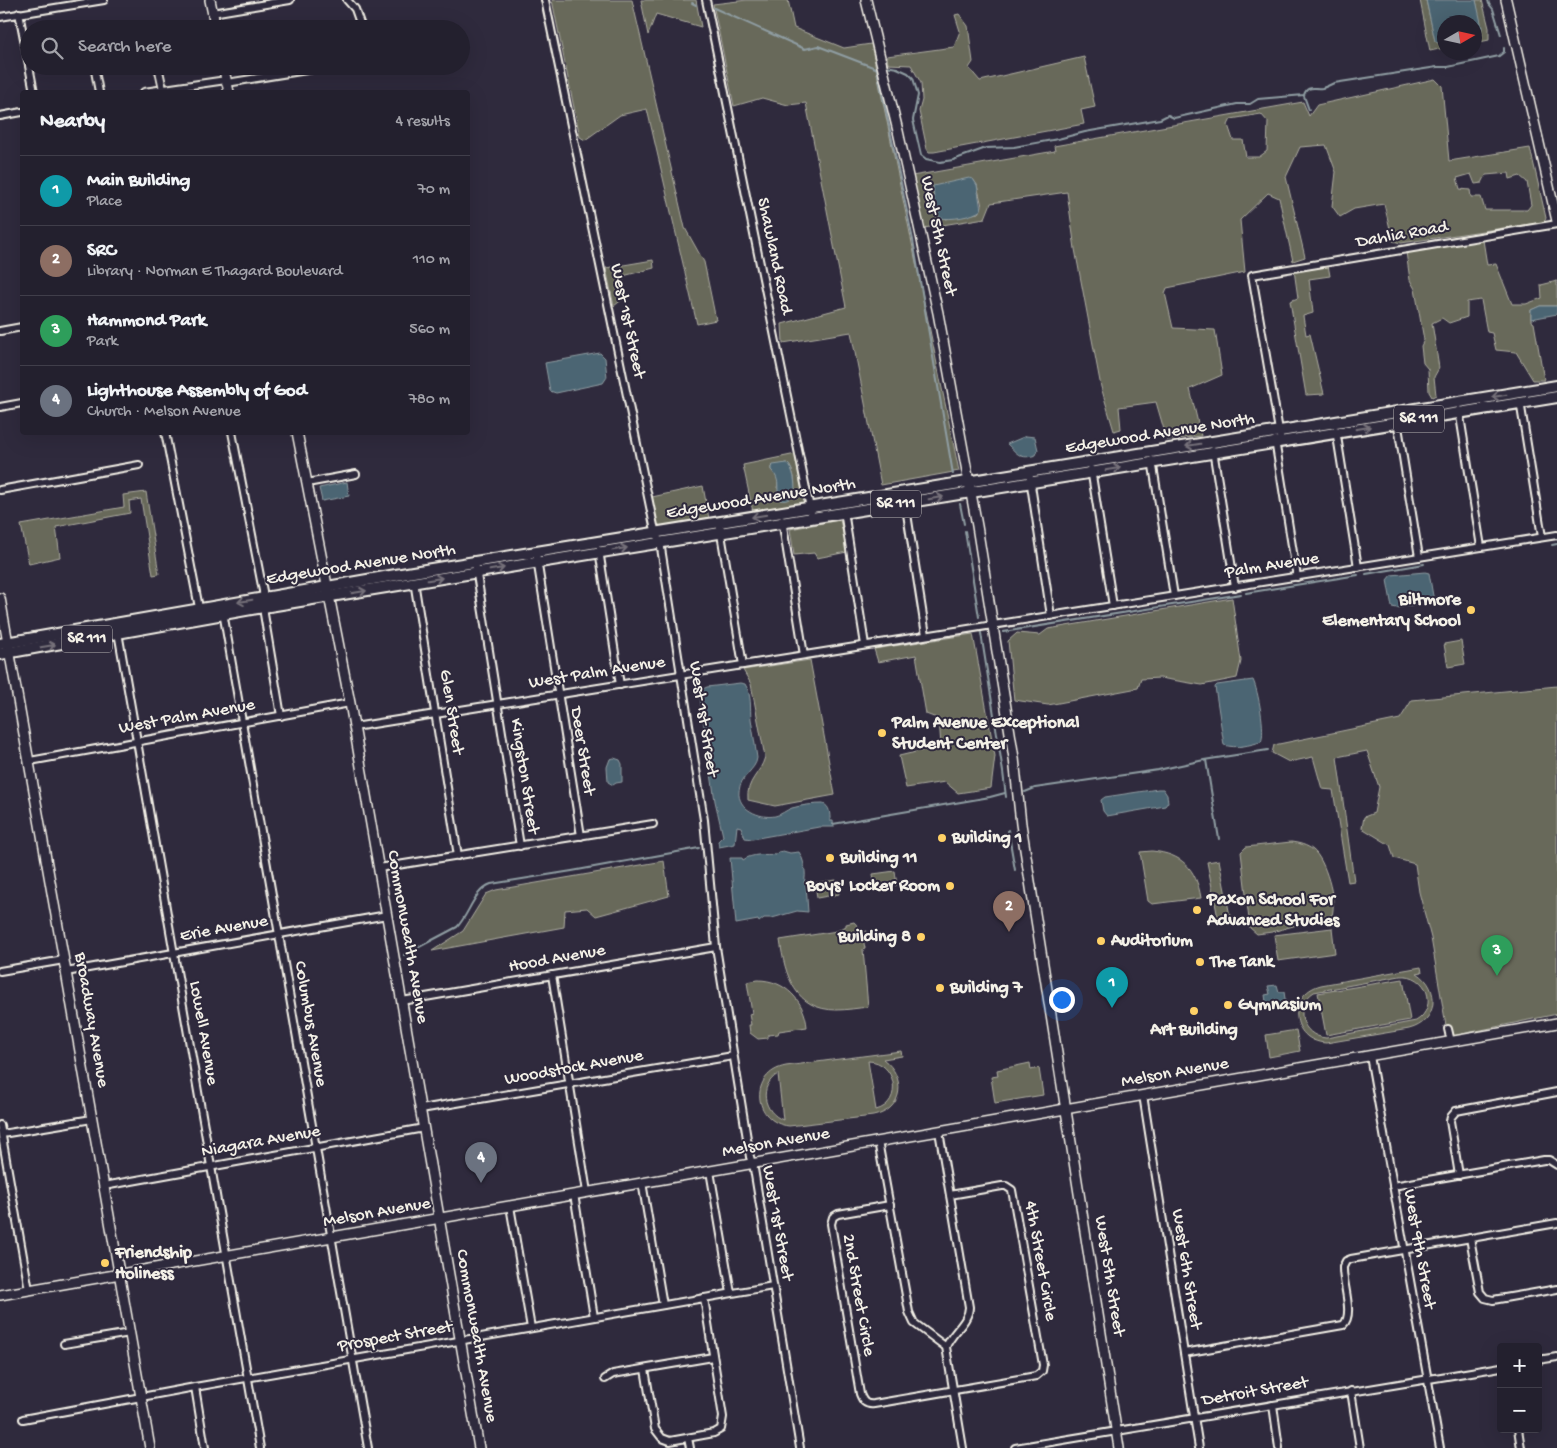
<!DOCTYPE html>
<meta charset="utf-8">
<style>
body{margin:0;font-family:"Gochi Hand",sans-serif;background:#2b2836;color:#f1f3f6}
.controls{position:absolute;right:15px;bottom:15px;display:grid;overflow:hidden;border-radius:5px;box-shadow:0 5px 20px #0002}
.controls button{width:45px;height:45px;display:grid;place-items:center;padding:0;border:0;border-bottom:1px solid #403e4a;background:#23202e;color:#f1f3f6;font:25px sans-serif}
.compass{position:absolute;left:1437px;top:15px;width:45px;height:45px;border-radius:50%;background:#23202e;box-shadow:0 5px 20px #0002;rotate:81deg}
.you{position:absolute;left:1061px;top:999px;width:18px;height:18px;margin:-12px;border:4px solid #fff;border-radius:50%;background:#1a73e8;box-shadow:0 0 0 8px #1a73e833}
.badge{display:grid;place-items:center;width:32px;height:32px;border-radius:50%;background:#ffd166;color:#fff;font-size:16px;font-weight:700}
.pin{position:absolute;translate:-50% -41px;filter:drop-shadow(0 1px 2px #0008)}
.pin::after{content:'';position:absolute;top:26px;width:18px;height:15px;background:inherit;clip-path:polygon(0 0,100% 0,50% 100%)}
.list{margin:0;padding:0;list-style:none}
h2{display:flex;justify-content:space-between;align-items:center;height:65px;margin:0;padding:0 20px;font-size:21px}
h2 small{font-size:16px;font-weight:400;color:#a3a3aa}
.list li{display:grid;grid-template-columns:32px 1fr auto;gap:15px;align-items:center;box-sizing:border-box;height:70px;padding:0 20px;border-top:1px solid #403e4a}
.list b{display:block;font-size:19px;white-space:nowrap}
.list p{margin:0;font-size:16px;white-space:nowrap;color:#a3a3aa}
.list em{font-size:16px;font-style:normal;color:#a3a3aa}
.icon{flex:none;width:28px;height:28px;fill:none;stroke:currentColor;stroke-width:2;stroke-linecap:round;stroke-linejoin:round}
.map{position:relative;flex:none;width:1557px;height:1448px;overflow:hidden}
.search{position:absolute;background:#23202e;box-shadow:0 5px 20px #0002;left:20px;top:20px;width:450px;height:55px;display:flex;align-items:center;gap:12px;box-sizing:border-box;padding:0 18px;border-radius:28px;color:#a3a3aa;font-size:19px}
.panel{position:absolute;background:#23202e;box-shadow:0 5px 20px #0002;left:20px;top:90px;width:450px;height:345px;border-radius:5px}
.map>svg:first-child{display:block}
.green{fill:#67695a;stroke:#aeada1;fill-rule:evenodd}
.water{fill:#4c6573;stroke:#8f9da2}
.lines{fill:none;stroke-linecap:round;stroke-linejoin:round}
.stream{stroke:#8f9da2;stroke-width:2}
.street-casing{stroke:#f4f1e8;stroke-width:10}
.secondary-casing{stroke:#f4f1e8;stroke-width:12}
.primary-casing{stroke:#f4f1e8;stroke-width:14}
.street{stroke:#2f2a3d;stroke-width:6}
.secondary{stroke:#2f2a3d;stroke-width:9}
.primary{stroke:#2f2a3d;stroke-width:10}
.oneway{stroke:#747079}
.poi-dot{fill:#ffd166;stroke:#2f2a3d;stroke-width:2}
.labels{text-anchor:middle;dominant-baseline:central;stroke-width:4;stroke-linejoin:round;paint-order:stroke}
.shield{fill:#2f2a3d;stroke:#b9b5b5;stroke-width:1}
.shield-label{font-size:16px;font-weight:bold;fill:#f4f1e8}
.street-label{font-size:18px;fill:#f4f1e8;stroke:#2f2a3d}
.poi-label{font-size:18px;font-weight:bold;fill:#f4f1e8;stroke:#2f2a3d;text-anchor:start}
</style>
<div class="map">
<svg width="1557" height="1448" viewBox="0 0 1557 1448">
<rect width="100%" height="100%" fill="#2f2a3d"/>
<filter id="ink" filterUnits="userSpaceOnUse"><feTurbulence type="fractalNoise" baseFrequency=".02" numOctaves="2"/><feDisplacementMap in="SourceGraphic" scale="10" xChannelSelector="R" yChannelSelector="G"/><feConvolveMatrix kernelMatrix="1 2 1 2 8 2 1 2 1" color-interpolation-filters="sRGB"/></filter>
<g filter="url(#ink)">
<!-- green -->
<g class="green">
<path d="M552,0H632L685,228L704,262L716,320L697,324L647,109L620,115L585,140L580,137Z"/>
<path d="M641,0H696L701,27L656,14L648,35Z"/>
<path d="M747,0H788L794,28L844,48L871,44L959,471L881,485L851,332L783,343L782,324L846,307L806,103L788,105L762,98L734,106L713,4Z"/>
<path d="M1420,0H1426L1435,41L1440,44L1444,43V48L1430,51Z"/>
<path d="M1476,0H1482L1489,28V40L1475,43V39L1480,38L1482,35Z"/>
<path d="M959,14L968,26L973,62L969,68L980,81L1084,57L1095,107L1081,110L1084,124L934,152H929L927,149L919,111L922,100L921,83L911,65L888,64L887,56L954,47L960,31L955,15Z"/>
<path d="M1435,79L1442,86L1449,161L1530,148L1546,218L1544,222L1401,243L1393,241L1384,204L1354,209L1340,217L1332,206L1336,172L1326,145L1300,147L1286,177L1305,257L1293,261L1279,198L1268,193L1240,220L1245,272L1167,288L1165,293L1173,328L1215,330L1222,375L1190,389L1201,436L1167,440L1156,402L1119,407L1121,429L1114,431L1101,387L1075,249L1067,192L991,203L985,218L924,228L912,176L1055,151L1054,146L1303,102L1309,116L1317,105ZM1261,114L1268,122L1267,151L1259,157H1246L1243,140H1233L1228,125L1231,119ZM1509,173L1510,179L1520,176L1527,182L1531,205L1527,210H1485L1481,197H1471L1470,190L1460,189L1457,178L1471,174L1475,184L1482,183L1486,175ZM973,179L977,185L982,206L978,213L945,219Z"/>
<path d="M1483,240L1487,265L1496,264L1512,304H1526L1542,298L1541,285L1557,281V306H1540L1531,310V321L1534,323L1544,380H1533L1516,352L1496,350L1492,333L1487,332L1481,300L1467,302V317L1449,323L1442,318L1432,323L1439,368L1434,377L1436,395L1432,397L1429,392L1428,369L1423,363L1421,346L1424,340L1415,289L1410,280L1406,252Z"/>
<path d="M653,260L654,268L623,276L624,298L614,306L606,268Z"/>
<path d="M1328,265L1330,276L1309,279L1313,313L1303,316L1306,335L1310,334L1324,394L1306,395L1290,301L1298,298L1294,270Z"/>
<path d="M796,454L805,500L802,504L753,512L743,465ZM787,463C793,468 796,481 794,489L777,488C779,480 777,476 771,470V467Z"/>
<path d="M703,486L709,519L662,526L657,524L652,497Z"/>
<path d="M146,492L159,574L153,575L141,499L129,501L130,513L56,527L60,557L29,564L21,525L124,507L123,495Z"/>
<path d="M840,520L847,552L817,558L814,553L794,555L790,529Z"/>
<path d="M1232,598L1241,661L1237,678L1202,685L1160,678L1141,679L1138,688L1048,705L1014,700L1008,641L1017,633L1040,635L1048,629Z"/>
<path d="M973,634L995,756L991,788L958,793L945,782L906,788L899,756L941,746L939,719L926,714L916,655L878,662L874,649Z"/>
<path d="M1461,641L1465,664L1448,667L1444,644Z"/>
<path d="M810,660L835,795L775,806L748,800C746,780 760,775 765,757L751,684L743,670Z"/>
<path d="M1557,686V1014L1448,1037L1431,938L1419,892L1415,864L1394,858L1390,845L1362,828L1364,817L1374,813L1379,787L1367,751L1337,757L1354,881L1348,882L1333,790L1322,789L1313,757L1289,762L1272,753L1274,745L1400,719L1412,700Z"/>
<path d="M1291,842C1299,843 1307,845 1313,850C1325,859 1337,901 1332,915L1272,932L1257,934L1250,928L1241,852L1246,847Z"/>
<path d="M1152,851C1182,854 1196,868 1201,898L1152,904L1148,901L1140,852Z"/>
<path d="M1219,860L1230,916L1218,918L1207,862Z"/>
<path d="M664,861L669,896L596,916L587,908L565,910L564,927L432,951L463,931L486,894L496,890Z"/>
<path d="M895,871L897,885L875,889L873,874Z"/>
<path d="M836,880L839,894L817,898L815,883Z"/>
<path d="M854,922L863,932L867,931L868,938L863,939L865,948L863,949L868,1007C858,1008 847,1010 837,1010C795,1010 785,976 780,940L837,931L846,926V924Z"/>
<path d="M1332,928L1335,953L1278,961L1274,935Z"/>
<path d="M1421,967L1422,972L1417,973C1441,988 1438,1022 1409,1029L1326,1043C1290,1041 1286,994 1321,985ZM1400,976C1427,973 1439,1007 1416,1021L1326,1038C1301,1036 1293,1006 1314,992Z"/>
<path d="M1403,979L1410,1020L1326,1035L1318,993Z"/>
<path d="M758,980C785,980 805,1001 807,1027L779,1031L778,1034L768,1035V1038L758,1039L750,1033L749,1025H751L749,1014L752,1013L747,982Z"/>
<path d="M1296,1030L1300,1051L1269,1057L1266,1035Z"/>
<path d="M901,1051L902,1056L883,1059C907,1077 904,1110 873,1116L789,1126C752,1122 749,1073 786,1066ZM868,1061C896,1061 904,1103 876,1110ZM778,1074L783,1120C763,1112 758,1086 778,1074Z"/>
<path d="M1030,1063L1031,1070L1039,1068L1043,1095L995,1103L991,1077L998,1076L997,1070Z"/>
</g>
<!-- water -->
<g class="water">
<path d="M1426,0H1476L1482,27L1480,38L1475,39L1474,22H1444V43L1440,44L1435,41Z"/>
<path d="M969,178L973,179L977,185L981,210C972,217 951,220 940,218L934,201L933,186Z"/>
<path d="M1540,306H1557V314L1531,319V310Z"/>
<path d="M600,353L605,358L607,377L603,383L556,393L550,391L545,363Z"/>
<path d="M1026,436L1035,437L1038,450L1036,455C1020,460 1018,454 1007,444Z"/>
<path d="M787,463C794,469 795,483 795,491C791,498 788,502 780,500C775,487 782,481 771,470V467L773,465Z"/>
<path d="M347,482L349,496L322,501L319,488Z"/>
<path d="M1425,572L1429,573L1433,596L1432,601L1397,608L1392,607L1387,580L1391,575Z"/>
<path d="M1253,680C1258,690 1266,732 1261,742C1249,745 1237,749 1224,745L1215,687L1217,685Z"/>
<path d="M740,683L745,684C752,695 750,708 751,719C753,732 755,744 757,758C756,770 740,776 739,791C737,809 760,819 775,816C781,815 786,810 792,808C802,805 814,804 823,804C830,806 830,814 830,821H833L834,827H819L752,839L745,838L741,827L737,826L735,844L719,847L718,841L723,836L715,801L699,691L707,687Z"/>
<path d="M614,758L620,760L622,764V782L616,783L613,785L608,782L607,767L610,759Z"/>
<path d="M1158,789H1163L1167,795L1168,802L1165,806L1107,816L1103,811L1101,800L1105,797Z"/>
<path d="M783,851L790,853L799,852C804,860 807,874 804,883L806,885L808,912L797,911L772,918H764L759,922L758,920L736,924L730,858H742L743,860C751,854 766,854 776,855L778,852Z"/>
<path d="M1277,985L1279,992H1284L1286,1005L1267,1008L1265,995L1270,994L1268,986Z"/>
</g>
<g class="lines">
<!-- stream -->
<g class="stream">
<path d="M1488,0L1489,4L1493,9L1501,35"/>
<path d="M692,3L696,5"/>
<path d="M714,8L805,49L818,46L878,69"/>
<path d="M886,66L897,68L908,73L913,78L918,95L913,120L921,155L926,159L940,162L953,160L986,148L1014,147L1058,139L1085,132L1160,119L1168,115L1174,118L1237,104H1250L1258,99L1304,95C1307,85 1314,89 1322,88C1326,87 1330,85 1334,83L1437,67H1448L1499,56L1504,52V48"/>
<path d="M877,69L913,240L953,474"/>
<path d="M1304,96L1309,110"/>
<path d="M960,504L964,524"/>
<path d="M965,531L979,617"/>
<path d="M1552,545L1557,544"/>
<path d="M1366,574L1424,564"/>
<path d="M1246,593L1358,575"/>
<path d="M1003,632L1241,594"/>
<path d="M981,633L1003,772L1006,797"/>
<path d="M1206,760L1219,839"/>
<path d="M1025,792L1035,788L1158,770L1204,760L1268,750"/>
<path d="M833,824L990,797L1005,793"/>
<path d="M1008,830L1015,870"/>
<path d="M404,955L457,927C469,915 474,890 491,884L572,871L699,848"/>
</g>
<!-- street casing -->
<g class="street-casing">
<g id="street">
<path d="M347,0L355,9L362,29"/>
<path d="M545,0L654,526L661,548L704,820L716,947L750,1157L754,1169L800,1448"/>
<path d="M706,0L812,518"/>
<path d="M19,13L29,65"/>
<path d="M212,13L290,0"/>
<path d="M0,17L104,0"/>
<path d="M29,66L34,92"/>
<path d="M94,66L99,92"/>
<path d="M158,66L163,89"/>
<path d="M227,83L331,66"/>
<path d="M144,92L226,80"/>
<path d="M0,116L22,112"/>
<path d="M0,331L22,327"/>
<path d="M1520,401L1542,537"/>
<path d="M0,407L22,403"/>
<path d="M1459,410L1481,547"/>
<path d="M1397,420L1419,557"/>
<path d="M1336,430L1358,567"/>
<path d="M165,432L200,613"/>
<path d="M232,432L263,591L264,614L281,716"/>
<path d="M1275,440L1297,577"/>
<path d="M1281,442L1252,275L1557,224"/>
<path d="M1213,450L1235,587"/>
<path d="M1152,460L1174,596"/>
<path d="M1091,469L1113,606"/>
<path d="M1029,472L1051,616"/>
<path d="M307,483L356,474"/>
<path d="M0,490L139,465"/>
<path d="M905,501L926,635"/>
<path d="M844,511L865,645"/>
<path d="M782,520L804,655"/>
<path d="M719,522L743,665"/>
<path d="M599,550L620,685"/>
<path d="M536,553L581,836"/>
<path d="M475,562L520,846"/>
<path d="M414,581L458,856"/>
<path d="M223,612L368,1448"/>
<path d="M118,632L260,1448"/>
<path d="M354,727L1557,535"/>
<path d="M30,761L350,703"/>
<path d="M379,868L653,824"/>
<path d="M0,971L64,960"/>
<path d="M66,972L387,915"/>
<path d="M552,975L587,1192"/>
<path d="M402,1001L716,947"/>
<path d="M1448,1029L1451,1042"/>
<path d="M1370,1056L1440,1448"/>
<path d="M1143,1095L1199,1448"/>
<path d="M421,1109L733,1056"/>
<path d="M0,1125L29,1290"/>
<path d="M939,1131L969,1307C969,1322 951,1333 946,1347L963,1448"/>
<path d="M2,1134L92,1119"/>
<path d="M878,1141L909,1312L914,1323L946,1347"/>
<path d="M710,1171L731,1293"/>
<path d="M1459,1175L1450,1121L1451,1117L1456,1111L1557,1092"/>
<path d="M642,1182L663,1305"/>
<path d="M104,1186L424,1128"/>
<path d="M1393,1186L1544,1160H1549L1557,1165"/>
<path d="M574,1194L594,1317"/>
<path d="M890,1205L838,1214L833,1217L831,1224L860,1394C863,1402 866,1405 874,1404L1036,1376L1042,1371L1043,1365L1012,1190L1006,1186H1002L950,1195"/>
<path d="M510,1206L531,1328"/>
<path d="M1470,1238L1480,1292L1485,1298L1493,1300L1557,1289"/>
<path d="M64,1344L130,1333"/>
<path d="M1184,1353L1343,1325C1355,1315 1342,1283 1343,1267L1346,1261L1351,1259L1557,1223"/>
<path d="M1538,1360L1557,1357"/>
<path d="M645,1369L655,1429L662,1438L670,1441L714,1433L721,1429L723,1417L704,1298"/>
<path d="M605,1379L613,1374L713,1357"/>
<path d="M195,1387L205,1448"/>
<path d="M1351,1391L1360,1448"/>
<path d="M1273,1405L1279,1448"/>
<path d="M23,1419L195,1387L773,1286"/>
<path d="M1518,1429L1521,1448"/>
<path d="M688,1438L690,1448"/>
<path d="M1015,1448L1501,1367"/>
</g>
</g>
<!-- secondary casing -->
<g class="secondary-casing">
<g id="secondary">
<path d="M210,0L216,29"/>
<path d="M866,0L898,131L938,313L977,526L1014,758L1021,824L1119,1448"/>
<path d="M1506,0L1557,221"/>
<path d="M223,66L229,92"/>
<path d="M297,432L350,703L479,1448"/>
<path d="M0,598L150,1448"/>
<path d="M0,1295L1557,1023"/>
</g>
</g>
<!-- primary casing -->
<g class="primary-casing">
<g id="primary">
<path d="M0,644L413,572L1557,386"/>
<path d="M0,654L263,607L1557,397"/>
</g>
</g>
<!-- street -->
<use href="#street" class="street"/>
<!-- secondary -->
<use href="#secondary" class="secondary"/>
<!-- primary -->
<use href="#primary" class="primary"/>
</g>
<!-- one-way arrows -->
<defs><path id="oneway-shaft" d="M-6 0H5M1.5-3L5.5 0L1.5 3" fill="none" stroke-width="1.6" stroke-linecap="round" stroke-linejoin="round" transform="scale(1.25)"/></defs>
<g class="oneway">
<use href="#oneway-shaft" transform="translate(1499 396) rotate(171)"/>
<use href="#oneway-shaft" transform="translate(1363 428) rotate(-9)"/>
<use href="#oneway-shaft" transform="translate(1193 445) rotate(171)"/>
<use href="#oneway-shaft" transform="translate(1113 469) rotate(-9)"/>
<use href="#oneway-shaft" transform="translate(936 498) rotate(-9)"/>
<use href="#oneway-shaft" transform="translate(759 516) rotate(171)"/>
<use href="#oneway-shaft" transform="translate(620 549) rotate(-9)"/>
<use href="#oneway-shaft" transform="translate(497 569) rotate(-10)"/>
<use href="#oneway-shaft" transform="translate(435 579) rotate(-10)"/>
<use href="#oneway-shaft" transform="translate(359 592) rotate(-9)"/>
<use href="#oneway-shaft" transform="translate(245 601) rotate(170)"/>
<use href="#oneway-shaft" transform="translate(48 646) rotate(-10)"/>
</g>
</g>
<!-- markers -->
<g class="poi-dot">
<circle cx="1471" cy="610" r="5"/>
<circle cx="882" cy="733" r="5"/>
<circle cx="942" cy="838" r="5"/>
<circle cx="830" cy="858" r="5"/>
<circle cx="950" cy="886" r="5"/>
<circle cx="1197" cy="910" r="5"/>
<circle cx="921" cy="937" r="5"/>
<circle cx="1101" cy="941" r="5"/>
<circle cx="1200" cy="962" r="5"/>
<circle cx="940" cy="988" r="5"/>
<circle cx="1228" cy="1005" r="5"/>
<circle cx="1194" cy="1011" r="5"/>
<circle cx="105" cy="1263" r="5"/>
</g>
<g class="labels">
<!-- shield labels -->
<g class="shield">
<rect x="1394" y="405.5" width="50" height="27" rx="4"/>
<rect x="871" y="490.5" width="50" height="27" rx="4"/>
<rect x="62" y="625.5" width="50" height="27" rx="4"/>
</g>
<g class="shield-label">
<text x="1419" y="419">SR 111</text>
<text x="896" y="504">SR 111</text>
<text x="87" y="639">SR 111</text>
</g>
<!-- street labels -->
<g class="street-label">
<text transform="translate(1402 235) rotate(-10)">Dahlia Road</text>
<text transform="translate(938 236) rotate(78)">West 5th Street</text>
<text transform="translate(774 256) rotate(78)">Shawland Road</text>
<text transform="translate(627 321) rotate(78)">West 1st Street</text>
<text transform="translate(1160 434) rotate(-9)">Edgewood Avenue North</text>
<text transform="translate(761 499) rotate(-9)">Edgewood Avenue North</text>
<text transform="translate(361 565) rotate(-9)">Edgewood Avenue North</text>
<text transform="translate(1272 566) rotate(-9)">Palm Avenue</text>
<text transform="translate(597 673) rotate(-9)">West Palm Avenue</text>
<text transform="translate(451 712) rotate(81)">Glen Street</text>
<text transform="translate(187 717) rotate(-10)">West Palm Avenue</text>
<text transform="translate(703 719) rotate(81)">West 1st Street</text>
<text transform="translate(582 751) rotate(81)">Deer Street</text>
<text transform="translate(524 776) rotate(81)">Kingston Street</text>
<text transform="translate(224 929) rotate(-10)">Erie Avenue</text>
<text transform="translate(407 937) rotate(80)">Commonwealth Avenue</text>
<text transform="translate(557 959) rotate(-10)">Hood Avenue</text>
<text transform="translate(91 1020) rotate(80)">Broadway Avenue</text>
<text transform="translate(310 1024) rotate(80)">Columbus Avenue</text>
<text transform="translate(203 1033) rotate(80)">Lowell Avenue</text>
<text transform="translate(574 1068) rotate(-10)">Woodstock Avenue</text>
<text transform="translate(1175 1073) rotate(-10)">Melson Avenue</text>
<text transform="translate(261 1142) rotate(-10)">Niagara Avenue</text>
<text transform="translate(776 1143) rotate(-10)">Melson Avenue</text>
<text transform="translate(377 1213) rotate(-10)">Melson Avenue</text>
<text transform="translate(777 1223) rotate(80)">West 1st Street</text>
<text transform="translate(1419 1249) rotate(80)">West 9th Street</text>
<text transform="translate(1040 1261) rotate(80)">4th Street Circle</text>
<text transform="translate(1186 1269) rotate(81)">West 6th Street</text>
<text transform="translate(1109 1276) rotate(81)">West 5th Street</text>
<text transform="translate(858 1295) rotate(80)">2nd Street Circle</text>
<text transform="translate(476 1336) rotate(80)">Commonwealth Avenue</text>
<text transform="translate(395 1337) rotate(-10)">Prospect Street</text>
<text transform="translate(1255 1392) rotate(-10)">Detroit Street</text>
</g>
<!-- poi labels -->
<g class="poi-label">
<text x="1461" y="600" text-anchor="end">Biltmore<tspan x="1461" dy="21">Elementary School</tspan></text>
<text x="892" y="723">Palm Avenue Exceptional<tspan x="892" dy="21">Student Center</tspan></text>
<text x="952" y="838">Building 1</text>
<text x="840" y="858">Building 11</text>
<text x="940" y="886" text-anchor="end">Boys' Locker Room</text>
<text x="1207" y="900">Paxon School For<tspan x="1207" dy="21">Advanced Studies</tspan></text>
<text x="911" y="937" text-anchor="end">Building 8</text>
<text x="1111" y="941">Auditorium</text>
<text x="1210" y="962">The Tank</text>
<text x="950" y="988">Building 7</text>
<text x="1238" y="1005">Gymnasium</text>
<text x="1194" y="1030" text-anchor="middle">Art Building</text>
<text x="115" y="1253">Friendship<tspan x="115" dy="21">Holiness</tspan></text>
</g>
</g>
</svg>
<div class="controls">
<button>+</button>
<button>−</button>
</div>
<svg class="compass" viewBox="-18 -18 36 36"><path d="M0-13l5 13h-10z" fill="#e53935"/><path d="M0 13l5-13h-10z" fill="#a3a3aa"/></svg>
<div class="you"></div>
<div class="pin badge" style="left:1112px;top:1008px;background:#0f9aa8">1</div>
<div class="pin badge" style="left:1009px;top:932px;background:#8d6e63">2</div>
<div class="pin badge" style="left:1497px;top:976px;background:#2e9e5b">3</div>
<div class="pin badge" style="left:481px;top:1183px;background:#6b7280">4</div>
<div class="search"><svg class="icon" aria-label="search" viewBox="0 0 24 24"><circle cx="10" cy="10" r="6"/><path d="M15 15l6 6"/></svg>Search here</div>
<section class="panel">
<h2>Nearby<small>4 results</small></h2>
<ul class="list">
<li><span class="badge" style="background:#0f9aa8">1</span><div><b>Main Building</b><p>Place</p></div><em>70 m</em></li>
<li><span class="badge" style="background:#8d6e63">2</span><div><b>SRC</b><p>Library · Norman E Thagard Boulevard</p></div><em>110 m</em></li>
<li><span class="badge" style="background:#2e9e5b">3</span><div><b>Hammond Park</b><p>Park</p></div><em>560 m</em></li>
<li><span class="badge" style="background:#6b7280">4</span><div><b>Lighthouse Assembly of God</b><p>Church · Melson Avenue</p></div><em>780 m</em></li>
</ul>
</section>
</div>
